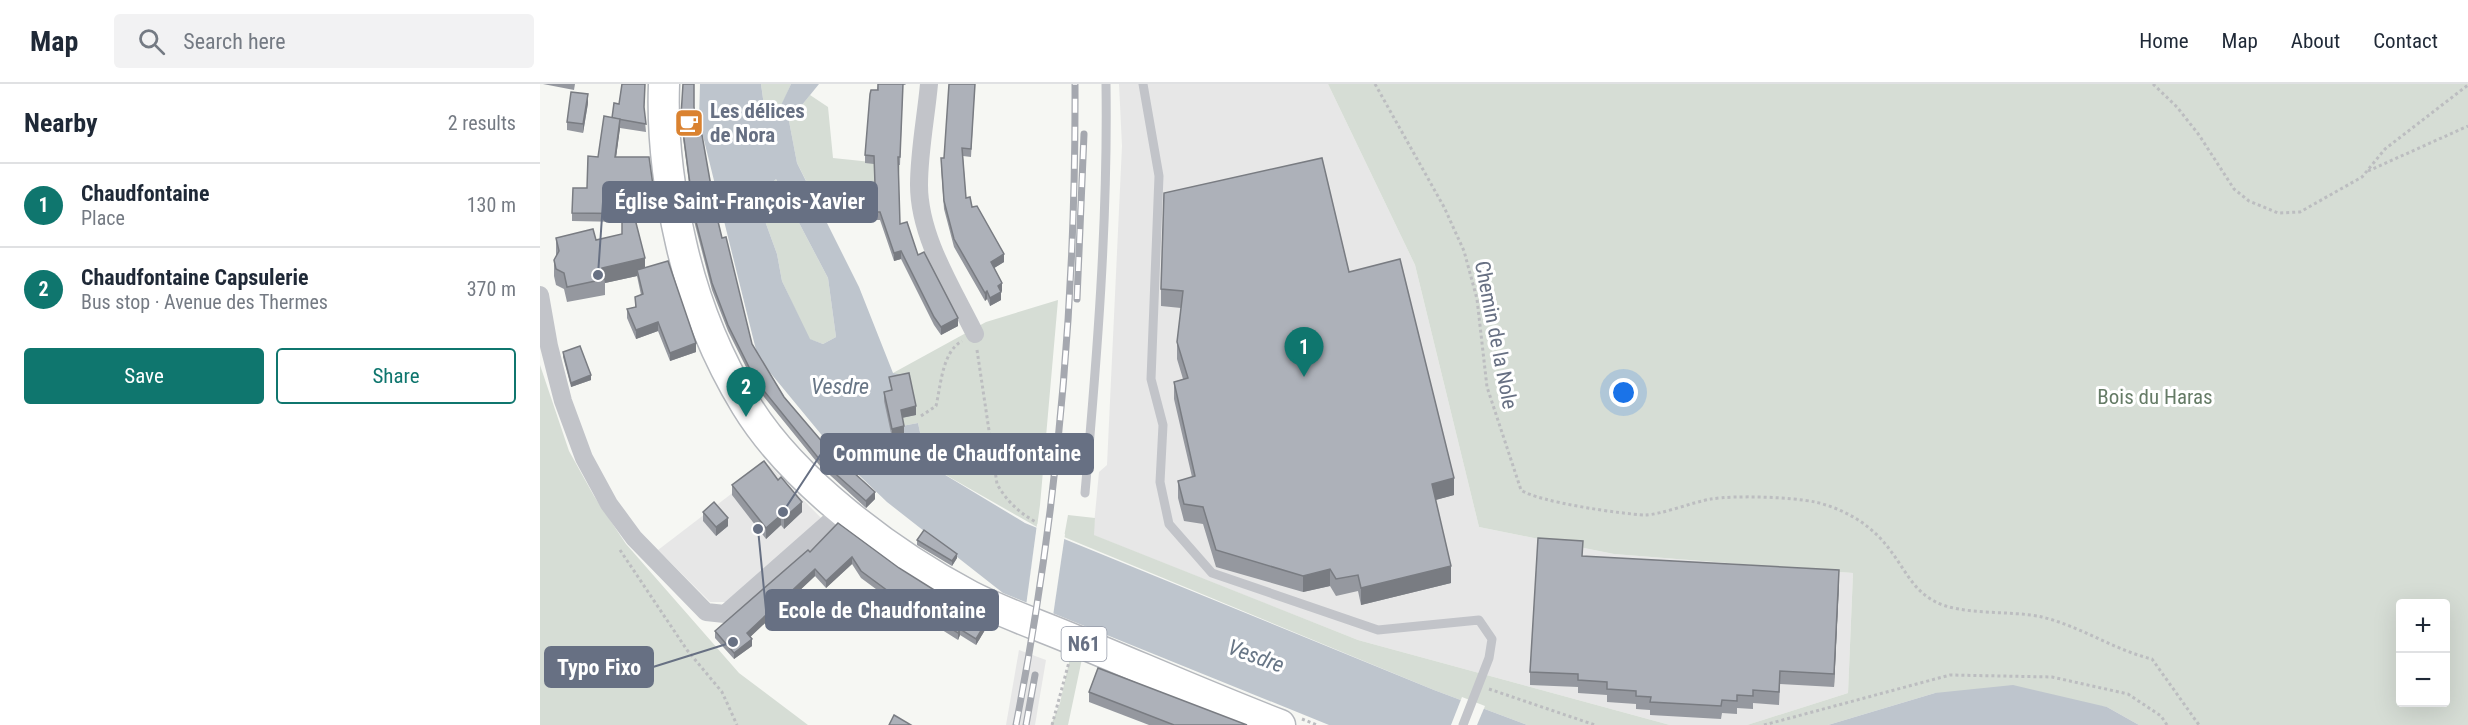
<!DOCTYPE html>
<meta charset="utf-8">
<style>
body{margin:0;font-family:"Roboto Condensed",sans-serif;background:#f2f2f3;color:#1f2937}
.controls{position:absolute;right:18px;bottom:18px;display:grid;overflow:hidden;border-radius:6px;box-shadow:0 6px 24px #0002}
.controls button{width:54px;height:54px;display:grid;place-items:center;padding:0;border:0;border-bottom:2px solid #e0e1e3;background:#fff;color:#1f2937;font:30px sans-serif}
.you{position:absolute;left:1084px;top:309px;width:21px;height:21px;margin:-15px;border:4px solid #fff;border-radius:50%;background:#1a73e8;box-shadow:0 0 0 9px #1a73e833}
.badge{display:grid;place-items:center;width:39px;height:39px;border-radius:50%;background:#0f766e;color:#fff;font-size:20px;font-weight:700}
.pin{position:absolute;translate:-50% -50px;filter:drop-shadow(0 2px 3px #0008)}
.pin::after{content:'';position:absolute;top:32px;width:21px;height:18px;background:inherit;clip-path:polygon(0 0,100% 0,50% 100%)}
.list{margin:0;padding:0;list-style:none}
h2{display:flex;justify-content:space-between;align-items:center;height:78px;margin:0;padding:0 24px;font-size:26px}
h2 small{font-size:20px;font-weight:400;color:#747a83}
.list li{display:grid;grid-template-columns:39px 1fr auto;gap:18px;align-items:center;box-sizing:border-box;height:84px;padding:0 24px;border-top:2px solid #e0e1e3}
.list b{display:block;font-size:22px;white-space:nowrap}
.list p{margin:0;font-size:20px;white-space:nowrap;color:#747a83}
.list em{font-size:20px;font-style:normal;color:#747a83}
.actions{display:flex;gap:12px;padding:18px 24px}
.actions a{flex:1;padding:14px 0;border:2px solid #0f766e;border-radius:6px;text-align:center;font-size:21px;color:#0f766e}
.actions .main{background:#0f766e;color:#fff}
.icon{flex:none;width:33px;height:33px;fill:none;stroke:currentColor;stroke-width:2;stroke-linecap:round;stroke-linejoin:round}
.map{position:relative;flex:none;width:1928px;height:641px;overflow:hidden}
header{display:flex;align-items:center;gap:36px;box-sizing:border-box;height:84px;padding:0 30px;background:#fff;border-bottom:2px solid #e0e1e3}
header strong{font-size:28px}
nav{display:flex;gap:33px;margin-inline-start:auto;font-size:21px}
.search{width:420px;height:54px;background:#f2f2f3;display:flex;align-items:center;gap:15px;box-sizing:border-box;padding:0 21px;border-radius:6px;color:#747a83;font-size:22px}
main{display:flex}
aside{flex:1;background:#fff}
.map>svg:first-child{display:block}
.built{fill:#e7e7e7}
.green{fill:#d6ddd5;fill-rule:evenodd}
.water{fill:#bec5cd;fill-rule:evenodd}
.pier{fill:#f6f7f3}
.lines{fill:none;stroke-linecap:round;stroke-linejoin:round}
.primary-casing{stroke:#b5b8bd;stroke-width:33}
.path{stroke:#bcbdc0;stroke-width:3;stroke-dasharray:3 3;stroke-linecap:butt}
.service{stroke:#c2c4c9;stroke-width:9}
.minor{stroke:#c2c4c9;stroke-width:18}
.primary{stroke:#fff;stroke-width:30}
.rail-casing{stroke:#a5a8af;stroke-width:7}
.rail{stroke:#fff;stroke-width:4.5;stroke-dasharray:14;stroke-linecap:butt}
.wall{fill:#95989f}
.shaded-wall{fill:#797c82}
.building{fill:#adb1b9;stroke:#797c82;stroke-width:1.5}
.labels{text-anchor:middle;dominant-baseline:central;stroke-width:6;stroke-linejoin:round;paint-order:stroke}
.shield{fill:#fff;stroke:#959ba8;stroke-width:1.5}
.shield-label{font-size:20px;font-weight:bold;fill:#677083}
.poi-label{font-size:21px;font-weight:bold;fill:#677083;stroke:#fff;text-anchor:start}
.street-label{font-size:21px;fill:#677083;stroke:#fff}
.park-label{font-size:21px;fill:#657b66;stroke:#fff}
.water-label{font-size:22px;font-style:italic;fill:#687686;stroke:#fff}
.leader{fill:none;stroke:#677083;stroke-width:2}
.callout-dot{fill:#677083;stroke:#fff;stroke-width:2}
.callout{fill:#677083;stroke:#677083;stroke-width:2}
.callout-label{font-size:22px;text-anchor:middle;font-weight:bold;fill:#fff}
</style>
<header>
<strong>Map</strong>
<div class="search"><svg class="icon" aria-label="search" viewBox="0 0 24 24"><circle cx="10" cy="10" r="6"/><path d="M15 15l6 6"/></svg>Search here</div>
<nav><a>Home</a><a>Map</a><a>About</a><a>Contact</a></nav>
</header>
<main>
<aside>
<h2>Nearby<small>2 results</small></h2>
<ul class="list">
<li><span class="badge">1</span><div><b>Chaudfontaine</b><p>Place</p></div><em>130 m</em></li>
<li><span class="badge">2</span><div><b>Chaudfontaine Capsulerie</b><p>Bus stop · Avenue des Thermes</p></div><em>370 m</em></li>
</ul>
<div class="actions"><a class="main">Save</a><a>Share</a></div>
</aside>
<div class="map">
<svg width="1928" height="641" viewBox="0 0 1928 641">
<rect width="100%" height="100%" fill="#f6f7f3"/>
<!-- built -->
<g class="built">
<path d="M579,0H788L875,181L939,443L1074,470L1313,489L1308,609L1207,641H1130L818,556L553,451L559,388L567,381L582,62Z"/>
<path d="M229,381L284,437L187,518H170L118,466Z"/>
<path d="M479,566L506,576L495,641H466Z"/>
</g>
<!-- green -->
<g class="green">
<path d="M221,0H251L237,32L225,29Z"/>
<path d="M788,0H1928V641H1599L1567,623L1395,609L1288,641H1207L1308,609L1313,489L1074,470L939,443L875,181ZM1860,520H1906V618H1860Z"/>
<path d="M270,11L288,23L293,74L360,81L358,99L335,100L321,128L280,124L257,79L249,37Z"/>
<path d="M236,95L288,194L296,253L283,260L269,255L242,197L237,170L217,115Z"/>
<path d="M518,216L500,421L497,443L397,386L383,362L378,339L362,342L361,334L376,331L353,289L446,238Z"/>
<path d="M0,281L29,367L54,412L86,460L199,589L268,641H0Z"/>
<path d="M528,431L555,434L554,451L818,556L1130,641H987L894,606L524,453Z"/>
<path d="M531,569L543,570L528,641H511L520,619Z"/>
</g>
<!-- water -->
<g class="water">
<path d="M160,0H221L225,29L236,32L251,0H279L249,37L257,79L319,203L353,289L367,292L350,302L362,342L378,339L383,362L397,386L485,439L894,606L987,641H789L463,509L347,418L299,372L218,274L159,36ZM236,95L288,194L296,253L283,260L270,255L242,197L237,170L217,115Z"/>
<path d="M1473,601L1567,623L1599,641H1288L1395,609Z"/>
</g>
<!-- pier -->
<g class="pier">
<path d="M497,440L525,450L513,532L486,522Z"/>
<path d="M922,613L945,622L937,641H911Z"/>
</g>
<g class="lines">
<!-- primary casing -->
<g class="primary-casing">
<path id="primary" d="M124,0C122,53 129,107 141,159C154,217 175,270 206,321C252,397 352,471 430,512C467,531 508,544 546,561C611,588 675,616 740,641"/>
</g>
<!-- path -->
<g class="path">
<path d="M835,0L904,123L924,167L937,215L947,303L981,406C998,418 1081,430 1105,431C1120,431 1153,418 1171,415C1196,411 1251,413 1275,418C1305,425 1332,441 1350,466C1364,484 1373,506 1394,517C1420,532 1472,526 1502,533C1540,542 1574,566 1612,575L1659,641"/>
<path d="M1613,0L1637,23L1659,51L1694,105L1709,117L1738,129L1760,128L1822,93L1845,65L1928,1"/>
<path d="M1828,87L1928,42"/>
<path d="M437,266L457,400C466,416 479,429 496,438"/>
<path d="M381,332L396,322C401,301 402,268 422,257"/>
<path d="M80,466L147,566L182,608L197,641"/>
<path d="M949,605L1055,641"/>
<path d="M762,635L777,641"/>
<path d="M512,641L529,578"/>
<path d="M1224,641L1410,591L1512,593L1588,610L1621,632L1627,641"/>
</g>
<!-- service -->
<g class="service">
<path d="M603,0L619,92L611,295L623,341L620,398L629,440L672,489L838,546L939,536L952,555L949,574L923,641"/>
<path d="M545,409C557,273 568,137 566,0"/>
</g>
<!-- minor -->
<g class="minor">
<path d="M389,0C386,33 379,68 379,101C379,153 413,205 435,250"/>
<path d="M0,211L9,262L23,317L44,374L69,420L94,454L166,528L185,530L302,427"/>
</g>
<!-- primary -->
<use href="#primary" class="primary"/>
<!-- rail casing -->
<g class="rail-casing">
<g id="rail">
<path d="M537,215L544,50"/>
<path d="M476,641C517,431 536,214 535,0"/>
<path d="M486,641L495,591"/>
</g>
</g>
<!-- rail -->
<use href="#rail" class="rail"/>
</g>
<!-- wall -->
<g class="wall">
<path d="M3,0H35L34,6Z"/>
<path d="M82,0H105L104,26L106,48L80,44L76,73L117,130V139L96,138L105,184L156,268L130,277L118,247L96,255L87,234V225L95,223V213L101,211L97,192L65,199V211L27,218L24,205L16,201L14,192V176L16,173V154L56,156L82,150V138L32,137V129L47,104L72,34L79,20Z"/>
<path d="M143,0L154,23L158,51L175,125L182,154L212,260L244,313L290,367L335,415L326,424L280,382L216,303L188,247L172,206L154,137L141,39Z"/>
<path d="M338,0H366L365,1H363L360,81H358L360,140L418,242L401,251L394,241L361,175L354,177L340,136H336L334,80L325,79V71Z"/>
<path d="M435,0L431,73L423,72L426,114L464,178L454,184L462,207L461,208V216L450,222L447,215L445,217L414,163L404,125L401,82Z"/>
<path d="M48,19L43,49L27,46V38Z"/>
<path d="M809,188L914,411L895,416L911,499L821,521L818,507L796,512L790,502L763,508L676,483L663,440L644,437L638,414V397L652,393L634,315V298L643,295L637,275V258L641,224L621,222V205Z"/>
<path d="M23,268L51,296L31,303L23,273Z"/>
<path d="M349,293L376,331L362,334L364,351L352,354L344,317V308L351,306Z"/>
<path d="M238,396L262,428L244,445L241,441L226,455L192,411V401Z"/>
<path d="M163,428L188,442L176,452L163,437Z"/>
<path d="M298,439L359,484L448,541L436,561L420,551L418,556L369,525L367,528L321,494L312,480L286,504L275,492L210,553L212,562L194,575L175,554V547L270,468Z"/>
<path d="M377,456L417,474L412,482L377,461Z"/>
<path d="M1043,472L1299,499L1294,603L1240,600L1239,621L1213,619V625L1197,624V630L1182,629L1181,635L1110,631V626L1096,625V620L1067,618V611L1038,609V603L990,601V588Z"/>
<path d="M549,608L707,641H609L549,618Z"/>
</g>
<!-- shaded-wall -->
<g class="shaded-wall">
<path d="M48,10V19L43,49V40Z"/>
<path d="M80,35V44L75,81V73Z"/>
<path d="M361,167V175L354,177V169Z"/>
<path d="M464,170V178L451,186V178Z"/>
<path d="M105,174V190L97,186V192L65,199L62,184Z"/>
<path d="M462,199V207L458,210V202Z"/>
<path d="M447,207V215L445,217V209Z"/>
<path d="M461,208V216L450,222V214Z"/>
<path d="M418,234V242L401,251V243Z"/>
<path d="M118,238V247L96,255V246Z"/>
<path d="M156,259V268L130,277V269Z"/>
<path d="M51,291V296L31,303V299Z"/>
<path d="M376,322V331L361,334V326Z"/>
<path d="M364,342V351L352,354V345Z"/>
<path d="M914,394V411L892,417V400Z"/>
<path d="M335,408V415L326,424V417Z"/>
<path d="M262,418V428L244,445V434Z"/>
<path d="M241,431V441L226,455V444Z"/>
<path d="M188,434V442L176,452V443Z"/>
<path d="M417,470V474L412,482V477Z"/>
<path d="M312,473V480L286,504V497Z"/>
<path d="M911,482V499L821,521V504Z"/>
<path d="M275,485V492L207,556V549Z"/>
<path d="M790,485V502L763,508V492Z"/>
<path d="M1299,486V499L1294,603V590Z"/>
<path d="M448,535V541L436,561V555Z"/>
<path d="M420,545V551L418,556V549Z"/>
<path d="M212,555V562L194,575V569Z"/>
</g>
<!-- building -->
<g class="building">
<path d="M82,0H105L104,23L106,40L72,34L74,19L79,20Z"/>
<path d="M143,0H154V23L158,51H162L175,125L182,154L186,153L212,260L244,313L290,367L335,408L326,417L280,376L216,297L188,241L172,199L154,130L141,32Z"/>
<path d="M338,0H363L360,73H358L360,140L367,138L378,171L384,168L418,234L401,243L394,233L361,167L354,169L340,128H336L334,72L325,71L330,10L331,6H338Z"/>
<path d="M409,0H435L431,65L422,64L426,114L430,113L432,123L437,122L464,170L451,178L462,199L458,202L461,208L450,214L447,207L445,209L414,155L404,117L401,74H404Z"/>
<path d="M31,8L48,10L43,40L27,38Z"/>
<path d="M64,32L80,35L75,73H109L117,130L32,129L33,104H47L48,72L58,73Z"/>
<path d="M782,74L809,188L860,175L914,394L892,400L911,482L821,504L818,491L796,495L790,485L763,492L676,466L663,423L644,420L638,397L655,392L634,298L648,294L637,258L643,207L621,205L624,109Z"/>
<path d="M95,135L105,174L62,184L65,195L27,203L24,189L16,185L14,176L19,167L16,154L53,145L56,156L82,150V138Z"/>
<path d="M128,177L156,259L130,269L118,238L96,246L87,225L96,223L95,213L103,210L97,186Z"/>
<path d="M40,262L51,291L31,299L23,268Z"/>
<path d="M369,289L376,322L361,326L364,342L352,345L344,308L352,306L349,293Z"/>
<path d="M224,377L238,396L241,393L262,418L244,434L241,431L226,444L192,401Z"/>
<path d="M174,418L188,434L176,443L163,428Z"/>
<path d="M298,439L359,484L415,519L448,535L436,555L420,545L418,549L369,519L367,521L321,487L312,473L286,497L275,485L207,549L212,555L194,569L175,547L268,466L270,468Z"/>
<path d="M384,446L417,470L412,477L377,456Z"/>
<path d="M998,454L1043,457L1042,472L1299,486L1294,590L1240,587L1239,608L1213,606V612L1197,611V617L1182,616L1181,622L1110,618L1111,613L1096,612V607L1067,605V598L1038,596V590L990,588Z"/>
<path d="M558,584L707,641H634L549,608Z"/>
<path d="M354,631L371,641H349Z"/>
</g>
<!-- icons -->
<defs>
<g id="cafe-square" transform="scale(1.5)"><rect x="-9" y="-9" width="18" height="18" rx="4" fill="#da8230" stroke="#fff"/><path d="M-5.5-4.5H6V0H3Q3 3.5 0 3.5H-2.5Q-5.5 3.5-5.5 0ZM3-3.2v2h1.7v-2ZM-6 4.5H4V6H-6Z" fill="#fff"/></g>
</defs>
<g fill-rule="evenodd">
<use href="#cafe-square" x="149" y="39"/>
</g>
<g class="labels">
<!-- shield labels -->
<rect class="shield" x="521.5" y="543" width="45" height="34" rx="4.5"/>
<g class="shield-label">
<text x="544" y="560">N61</text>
</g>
<!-- poi labels -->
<g class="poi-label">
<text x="170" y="27">Les délices<tspan x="170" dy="24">de Nora</tspan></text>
</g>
<!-- street labels -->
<g class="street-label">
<text transform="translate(956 251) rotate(79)">Chemin de la Nole</text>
</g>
<!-- park labels -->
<g class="park-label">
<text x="1615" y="313">Bois du Haras</text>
</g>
<!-- water labels -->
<g class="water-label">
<text x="300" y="302">Vesdre</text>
<text transform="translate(716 572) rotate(20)">Vesdre</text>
</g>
</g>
<!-- callouts -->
<path class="leader" d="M58 191L63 118M243 428L281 370M218 445L226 526M193 558L113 583"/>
<g class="callout-dot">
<circle cx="58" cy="191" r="6"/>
<circle cx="243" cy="428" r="6"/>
<circle cx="218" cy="445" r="6"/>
<circle cx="193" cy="558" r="6"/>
</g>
<g class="callout">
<rect x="63" y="98" width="274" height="40" rx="6"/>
<rect x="281" y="350" width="272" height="40" rx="6"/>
<rect x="226" y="506" width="232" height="40" rx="6"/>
<rect x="5" y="563" width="108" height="40" rx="6"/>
</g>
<g class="callout-label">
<text x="200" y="125">Église Saint-François-Xavier</text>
<text x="417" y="377">Commune de Chaudfontaine</text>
<text x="342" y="534">Ecole de Chaudfontaine</text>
<text x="59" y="591">Typo Fixo</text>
</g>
</svg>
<div class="controls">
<button>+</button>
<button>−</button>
</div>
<div class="you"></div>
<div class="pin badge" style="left:764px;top:293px">1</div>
<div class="pin badge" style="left:206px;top:333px">2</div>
</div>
</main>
